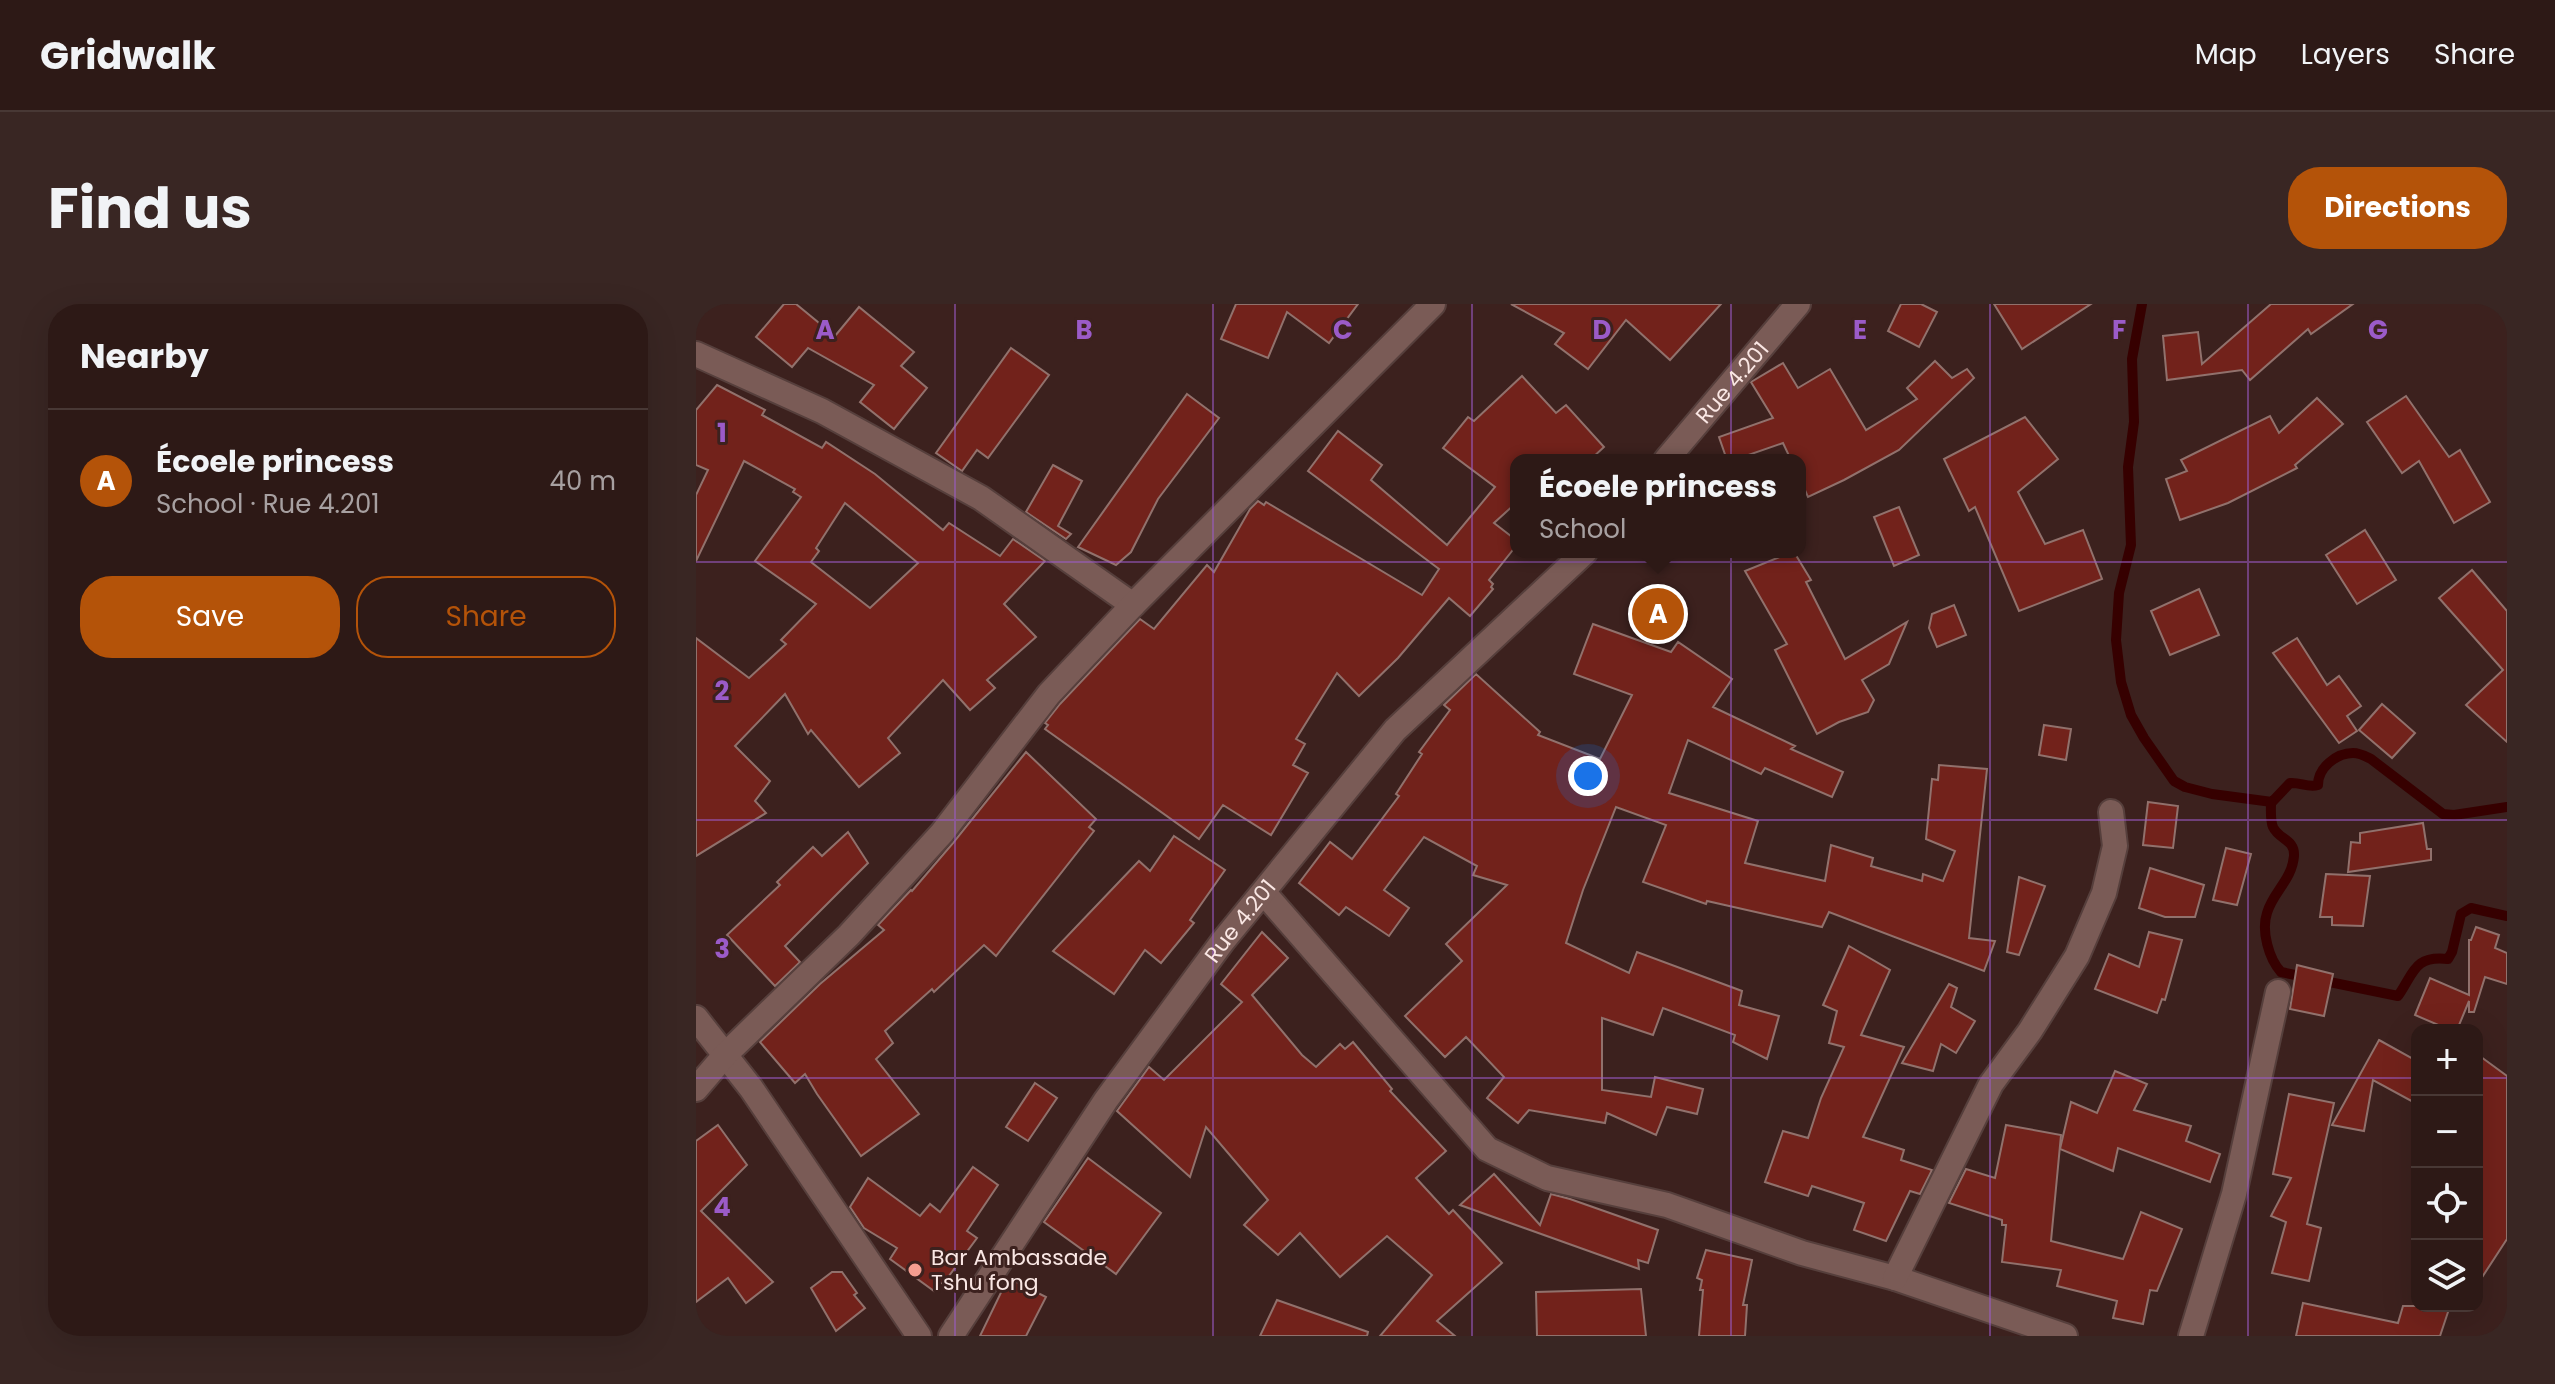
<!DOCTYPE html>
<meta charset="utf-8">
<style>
body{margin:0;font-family:Poppins,sans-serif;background:#392623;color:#f1f3f6}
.controls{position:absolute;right:24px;bottom:24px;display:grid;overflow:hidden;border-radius:16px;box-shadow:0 8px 32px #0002}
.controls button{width:72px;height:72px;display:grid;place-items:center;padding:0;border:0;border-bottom:2px solid #483835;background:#2d1916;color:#f1f3f6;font:40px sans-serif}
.you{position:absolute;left:892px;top:472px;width:28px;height:28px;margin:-20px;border:6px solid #fff;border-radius:50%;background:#1a73e8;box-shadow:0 0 0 12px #1a73e833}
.badge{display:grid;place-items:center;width:52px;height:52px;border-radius:50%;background:#b45309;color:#fff;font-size:26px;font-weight:700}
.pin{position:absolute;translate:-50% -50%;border:4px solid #fff;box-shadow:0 2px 8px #0006}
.popup{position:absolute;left:814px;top:150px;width:296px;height:104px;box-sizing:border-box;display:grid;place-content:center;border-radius:16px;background:#2d1916;filter:drop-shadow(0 2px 6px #0005);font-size:26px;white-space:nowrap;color:#a7a0a1}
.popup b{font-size:30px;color:#f1f3f6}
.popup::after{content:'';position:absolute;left:50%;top:100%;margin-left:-16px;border:16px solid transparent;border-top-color:#2d1916}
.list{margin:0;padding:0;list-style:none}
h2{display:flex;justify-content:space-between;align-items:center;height:104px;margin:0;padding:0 32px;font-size:34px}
h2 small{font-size:26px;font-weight:400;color:#a7a0a1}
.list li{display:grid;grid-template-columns:52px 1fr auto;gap:24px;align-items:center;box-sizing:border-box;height:144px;padding:0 32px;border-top:2px solid #483835}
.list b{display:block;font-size:30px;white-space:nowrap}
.list p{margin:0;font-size:26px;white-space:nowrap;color:#a7a0a1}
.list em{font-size:26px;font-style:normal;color:#a7a0a1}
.actions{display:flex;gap:16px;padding:24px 32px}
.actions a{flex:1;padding:18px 0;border:2px solid #b45309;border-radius:32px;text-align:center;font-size:28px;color:#b45309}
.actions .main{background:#b45309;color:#fff}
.icon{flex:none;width:44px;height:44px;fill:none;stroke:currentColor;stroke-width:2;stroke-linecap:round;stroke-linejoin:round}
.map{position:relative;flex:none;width:1811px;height:1032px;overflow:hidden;border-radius:32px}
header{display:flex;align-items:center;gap:48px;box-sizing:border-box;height:112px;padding:0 40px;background:#2d1916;border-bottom:2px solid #483835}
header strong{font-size:38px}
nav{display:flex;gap:44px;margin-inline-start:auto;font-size:28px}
.intro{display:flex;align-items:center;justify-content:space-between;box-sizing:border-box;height:192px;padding:0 48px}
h1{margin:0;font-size:56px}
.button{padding:20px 36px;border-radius:32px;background:#b45309;color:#fff;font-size:28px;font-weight:700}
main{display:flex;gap:48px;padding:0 48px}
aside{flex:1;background:#2d1916;border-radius:32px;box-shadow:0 8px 32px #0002}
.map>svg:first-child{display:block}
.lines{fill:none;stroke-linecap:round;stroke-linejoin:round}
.stream{stroke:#360000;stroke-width:10}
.building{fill:#72221b;stroke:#91716c;stroke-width:2;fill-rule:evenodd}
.minor-casing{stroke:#563f3c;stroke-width:28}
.minor{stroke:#7a5b56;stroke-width:24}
.grid{fill:none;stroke:#9b5bc8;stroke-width:2;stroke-opacity:0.55}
.poi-dot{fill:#f59d90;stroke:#3c211e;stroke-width:3}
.labels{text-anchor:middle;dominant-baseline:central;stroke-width:6;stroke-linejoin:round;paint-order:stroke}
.street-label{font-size:22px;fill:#fae7e4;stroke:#3c211e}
.poi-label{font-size:22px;fill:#fae7e4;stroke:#3c211e;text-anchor:start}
.grid-label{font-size:26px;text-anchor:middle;font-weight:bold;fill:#9b5bc8;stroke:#3c211e;stroke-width:6;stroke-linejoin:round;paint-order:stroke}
</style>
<header>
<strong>Gridwalk</strong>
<nav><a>Map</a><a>Layers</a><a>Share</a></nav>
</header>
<div class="intro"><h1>Find us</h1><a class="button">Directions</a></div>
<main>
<aside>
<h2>Nearby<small></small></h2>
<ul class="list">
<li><span class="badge">A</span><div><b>Écoele princess</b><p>School · Rue 4.201</p></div><em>40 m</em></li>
</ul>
<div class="actions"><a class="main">Save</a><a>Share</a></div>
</aside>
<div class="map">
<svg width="1811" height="1032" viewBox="0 0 1811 1032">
<rect width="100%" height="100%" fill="#3c211e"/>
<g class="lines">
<!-- stream -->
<g class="stream">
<path d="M1446,0L1436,55L1438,118L1432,163L1435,241L1423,289L1420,336L1425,378L1435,411L1448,434L1478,477L1489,483L1516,490L1576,498L1594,479C1604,478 1612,484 1622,481C1622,464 1640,449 1657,449C1664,449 1669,452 1675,455L1747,510L1758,511L1811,503"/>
<path d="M1575,498C1575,506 1574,516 1577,523C1583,536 1599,535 1598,552C1596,576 1577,588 1571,609C1565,627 1573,655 1585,668L1702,692C1718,669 1718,651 1752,655L1756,648L1765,610L1775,604L1811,612"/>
</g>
</g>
<!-- building -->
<g class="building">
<path d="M88,0H100L139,32L163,3L218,48L205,62L231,84L198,125L164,98L178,81L112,44L96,63L60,33Z"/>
<path d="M540,0H662L633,39L591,8L572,54L525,35Z"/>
<path d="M815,0H1025L974,56L930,16L892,65L859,40L868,29Z"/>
<path d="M1205,0H1225L1241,8L1223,43L1192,27Z"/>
<path d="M1298,0H1395L1326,45Z"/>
<path d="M1575,0H1657L1615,30L1612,25L1554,76L1546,66L1471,76L1467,32L1502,28L1506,60Z"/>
<path d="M315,44L353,71L292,154L281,146L266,167L240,149Z"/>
<path d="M1239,57L1256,74L1271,65L1278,74L1203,146L1148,176L1112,193L1104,175V156H1095L1087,139L1038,156H1031L1023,133L1077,114L1055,78L1087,59L1102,84L1134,65L1170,126L1221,95L1211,84Z"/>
<path d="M826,72L860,109L870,101L908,143L894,156H820V199L798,219L820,236V242L793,276L797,280L795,283L797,285L774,312L753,294L702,354L663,392L641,369L600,435L609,440L597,461L612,469L575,531L527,501L503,535L349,425L352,421L349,419L364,400L444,315L458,325L511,261L518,268L554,205L562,197L568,201L570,198L726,291L743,265L612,167L642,127L686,161L675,176L751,241L799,183L747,144L772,113L778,117Z"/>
<path d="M21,81L69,106L66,111L126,144L130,138L179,170L247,226L253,219L304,252L317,235L349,257L308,300L340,333L291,376L299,384L274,406L247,376L192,434L204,449L163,483L115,426L112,430L89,390L39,442L74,477L59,497L70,509L0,552V334L53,374L90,340L85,336L120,300L59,257L105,193L97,188L99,185L48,157L0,257V191L12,166L0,161V106ZM149,199L222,259L174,304L115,258L123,247L120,244Z"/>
<path d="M491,90L523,114L462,195L435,248L420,261L382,243Z"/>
<path d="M1710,92L1753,153L1764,146L1794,198L1758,219L1723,157L1706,169L1671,118Z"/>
<path d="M1621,94L1647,120L1599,161L1601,164L1532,199L1484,216L1470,175L1491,167L1485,156L1574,112L1583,129Z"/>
<path d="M1329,113L1362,155L1322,188L1349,240L1387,226L1406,275L1323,307L1279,203L1273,207L1248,155Z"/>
<path d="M357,161L386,177L362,222L375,230L370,235L330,208Z"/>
<path d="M1203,203L1223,251L1198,262L1178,213Z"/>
<path d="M1669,226L1700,276L1661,300L1630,251Z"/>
<path d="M1096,248H1098L1115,276L1110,278L1149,355L1211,318L1193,360L1166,376L1178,396L1172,408L1143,418L1121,430L1079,346L1091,340L1049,267Z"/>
<path d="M1776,266L1811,307V438L1770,401L1807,366L1743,294Z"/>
<path d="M1503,285L1523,331L1474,351L1455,307Z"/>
<path d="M1258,301L1270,331L1241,343L1233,324L1236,310Z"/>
<path d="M897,320L975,348L982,338L1036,375L1017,403L1099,442L1095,445L1147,468L1136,493L1069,464L1065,470L992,436L973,489L1062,517L1049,559L1129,577L1135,541L1177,554L1175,562L1226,577L1227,570L1247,577L1259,547L1230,535L1236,475L1242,476L1243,461L1291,465L1273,634L1299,637L1288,667L1133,608L1126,623L1011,597L1010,600L947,578L970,521L920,503L887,586L870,639L933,669L941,648L1046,687L1043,701L1083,712L1071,755L1037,738L1039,731L967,704L957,731L906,714V786L955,793L959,773L1007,785L1001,810L971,803L960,831L911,809L909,819L833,806L822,819L791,794L808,773L770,733L749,753L709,712L766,657L750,640L811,581L777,571L781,562L728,533L688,586L713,604L693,632L650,603L643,611L603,579L634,538L656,555L703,492L700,490L726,450L723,448L754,406L748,401L780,370L844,428L842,431L904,455L936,391L878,370Z"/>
<path d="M1601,334L1631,381L1643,372L1665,402L1651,412L1661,427L1643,439L1577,349Z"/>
<path d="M1686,400L1719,429L1696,454L1663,426Z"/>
<path d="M1348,421L1375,425L1370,456L1343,451Z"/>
<path d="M330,448L400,515L393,523L398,527L300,652L288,641L238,688L236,685L189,727L197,739L180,755L223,810L165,852L121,790L109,770L99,779L64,738L124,680L188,626L182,621L215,586L216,587L257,539Z"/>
<path d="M1452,498L1482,502L1477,544L1447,541Z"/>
<path d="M1727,519L1731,545H1735V556L1652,568L1655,538L1664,539V529Z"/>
<path d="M152,528L172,559L89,642L104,658L79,682L31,631L84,581L81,578L117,543L126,552Z"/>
<path d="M478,532L529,566L494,616L498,619L465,659L449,646L418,690L357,647L443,557L454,567Z"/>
<path d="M1530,544L1555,550L1541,601L1517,596Z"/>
<path d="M1454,564L1508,581L1499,613H1469L1443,604Z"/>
<path d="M1630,570L1674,572L1667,622L1636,621V613H1624Z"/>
<path d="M1323,573L1349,582L1323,651L1311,648Z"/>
<path d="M1780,623L1803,631L1799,644L1811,649V680L1789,673L1778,708H1773V697L1761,726H1754L1719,711L1734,674L1773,691V636H1775Z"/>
<path d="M566,628L592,654L556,691L606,751L620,763L644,740L649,745L657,738L696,785L694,787L750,847L720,874L753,910L757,906L806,959L741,1017L759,1032H684L736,971L691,932L644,973L604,929L582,951L548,921L572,896L510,823L494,873L421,807L453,763L468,776L546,698L525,680Z"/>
<path d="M1453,628L1486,636L1469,696L1466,695L1461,709L1399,685L1413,650L1443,663Z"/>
<path d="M1153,642L1194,666L1165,731L1208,743L1167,833L1208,846L1205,856L1236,866L1224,890L1214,887L1190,937L1158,926L1168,899L1116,882L1112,892L1069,878L1087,827L1112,834L1125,794L1148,743L1133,739L1141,707L1127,701Z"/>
<path d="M1601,661L1637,670L1628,712L1594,705Z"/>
<path d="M1253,680L1261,684L1255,703L1279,717L1260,749L1245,740L1237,767L1206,759Z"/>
<path d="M1683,736L1721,757V800L1677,776L1668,827L1636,821Z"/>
<path d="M1781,750L1811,772V935L1781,981Z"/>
<path d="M1419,767L1451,780L1438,806L1495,822L1490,837L1524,850L1514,878L1422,844L1417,867L1364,845L1375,798L1401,809Z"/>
<path d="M339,779L361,794L332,837L310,823Z"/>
<path d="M1593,790L1638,799L1611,920L1625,924L1613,977L1576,969L1590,918L1575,912L1595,874L1577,870Z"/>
<path d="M22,821L51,861L5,907L77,978L50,999L32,974L0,998V837Z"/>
<path d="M1310,821L1365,831L1355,937L1427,955L1445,908L1486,925L1461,987L1454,986L1447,1020L1417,1014L1421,997L1361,982L1365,966L1306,958L1310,921H1306V916L1253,899L1270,865L1299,874Z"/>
<path d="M392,854L465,909L420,970L348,918Z"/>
<path d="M277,863L302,881L271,927L281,934L247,980L244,978L238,987L194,955L201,944L168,924L154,903L172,874L224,912L234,900L244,908Z"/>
<path d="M798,870L844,921L855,890L874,895L962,926L952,959L942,956L943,965L764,901Z"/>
<path d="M1010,946L1056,956L1047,1001H1051L1049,1032H1003L1007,986H1004L1006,976L1001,974Z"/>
<path d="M136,968H146L161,989L158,991L169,1004L140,1027L115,984Z"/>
<path d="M312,974L350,993L330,1032H284Z"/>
<path d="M945,985L950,1032H841L840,988Z"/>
<path d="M581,996L672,1028L671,1032H564Z"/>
<path d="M1607,999L1702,1019L1707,1002H1754L1744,1032H1600Z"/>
</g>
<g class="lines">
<!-- minor casing -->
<g class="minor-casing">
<g id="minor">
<path d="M0,50L126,107L285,194L437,301"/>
<path id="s1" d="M970,156L1102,0"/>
<path d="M568,589L791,845L851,874L971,901L1106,949L1199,974L1369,1032"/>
<path d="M0,714L55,784L223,1032"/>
<path d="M0,785L30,750L153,631L246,529L353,390L437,301L737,0"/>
<path d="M1199,974L1295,780L1334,727L1381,652L1408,589L1419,542L1415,508"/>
<path id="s2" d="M255,1032L410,796L527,637L699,426L889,248"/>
<path d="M1495,1032L1538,890L1582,688"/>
</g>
</g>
<!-- minor -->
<use href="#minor" class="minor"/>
</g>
<!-- grid -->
<path class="grid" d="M259,0V1032M517,0V1032M776,0V1032M1035,0V1032M1294,0V1032M1552,0V1032M0,258H1811M0,516H1811M0,774H1721M1781,774H1811"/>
<!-- markers -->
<circle class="poi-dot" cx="219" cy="966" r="8"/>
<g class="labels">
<!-- street labels -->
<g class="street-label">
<text stroke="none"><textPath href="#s1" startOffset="102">Rue 4.201</textPath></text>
<text stroke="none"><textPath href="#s2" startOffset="506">Rue 4.201</textPath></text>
</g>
<!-- poi labels -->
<g class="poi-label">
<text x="235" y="953">Bar Ambassade<tspan x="235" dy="25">Tshu fong</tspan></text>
</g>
</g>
<g class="grid-label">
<text x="129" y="35">A</text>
<text x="388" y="35">B</text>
<text x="647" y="35">C</text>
<text x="906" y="35">D</text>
<text x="1164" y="35">E</text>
<text x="1423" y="35">F</text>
<text x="1682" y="35">G</text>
<text x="26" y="138">1</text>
<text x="26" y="396">2</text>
<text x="26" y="654">3</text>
<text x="26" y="912">4</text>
</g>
</svg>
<div class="controls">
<button>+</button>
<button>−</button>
<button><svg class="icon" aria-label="locate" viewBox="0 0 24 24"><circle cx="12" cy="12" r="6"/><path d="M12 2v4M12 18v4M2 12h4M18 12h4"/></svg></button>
<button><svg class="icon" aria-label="layers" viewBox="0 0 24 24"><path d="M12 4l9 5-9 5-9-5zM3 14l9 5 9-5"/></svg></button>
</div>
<div class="you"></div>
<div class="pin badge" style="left:962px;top:310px">A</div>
<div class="popup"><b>Écoele princess</b>School</div>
</div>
</main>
